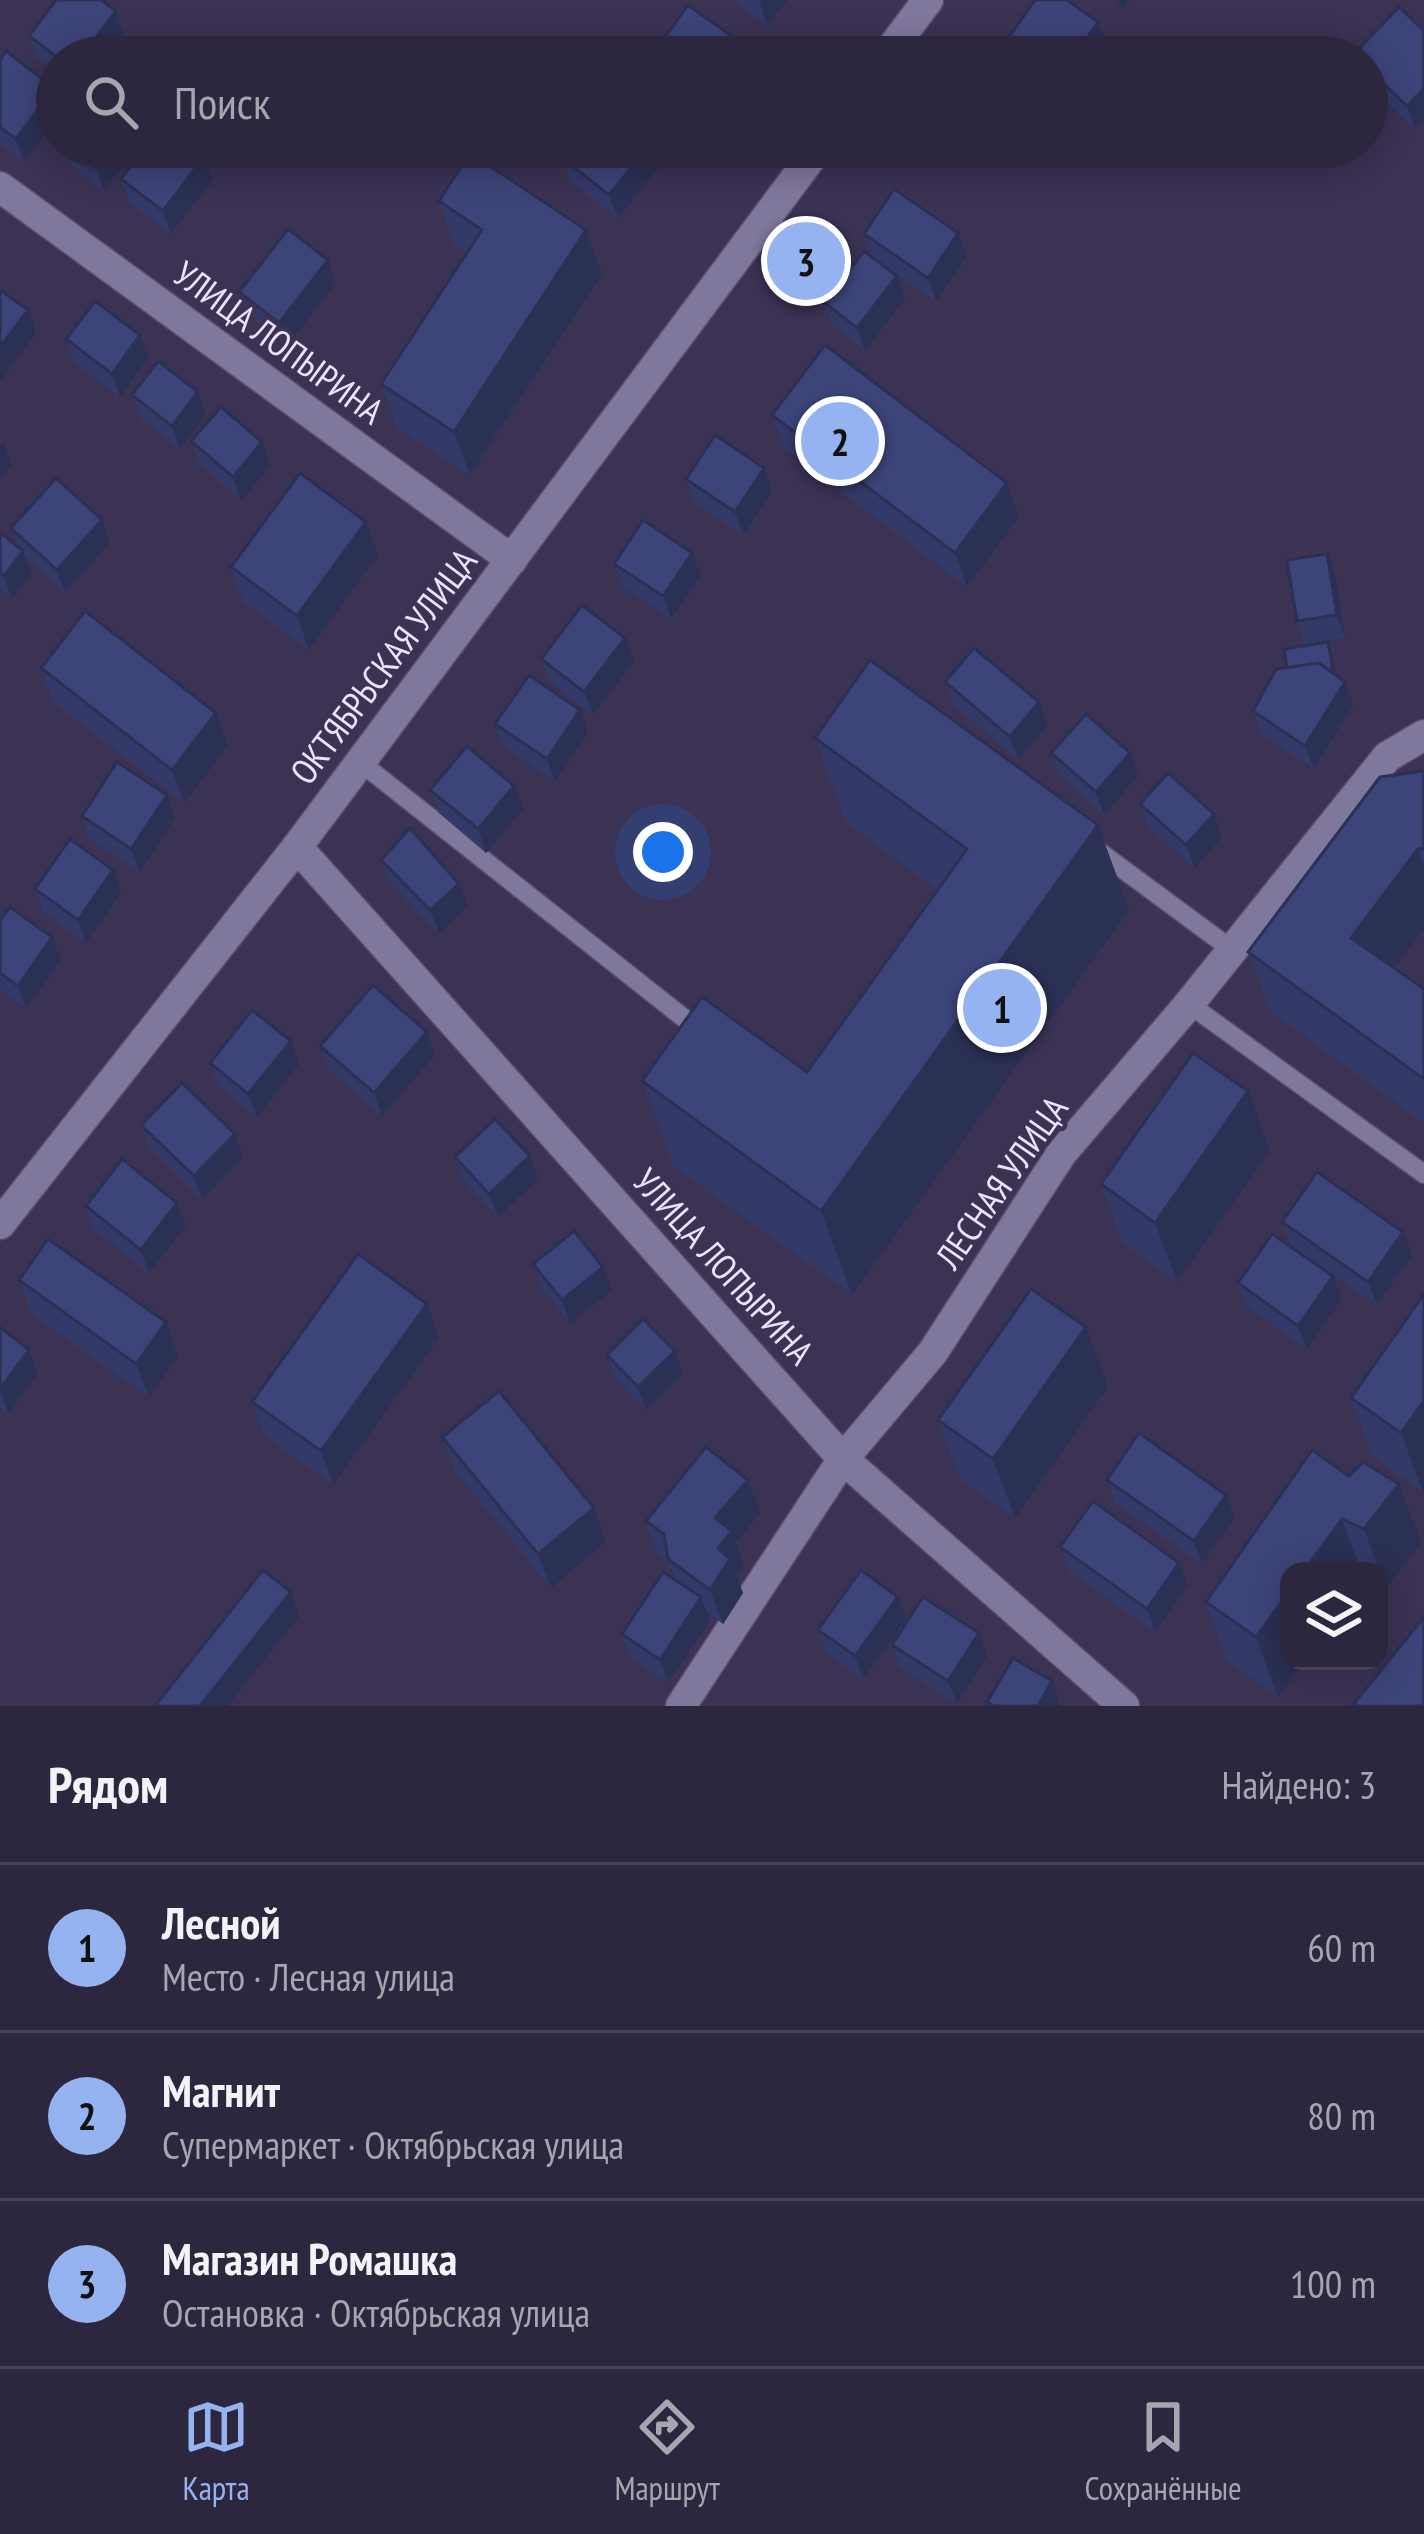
<!DOCTYPE html>
<html lang="ru">
<meta charset="utf-8">
<style>
body{margin:0;font-family:"PT Sans Narrow",sans-serif;background:#342e46;color:#f1f3f6}
.controls{position:absolute;right:36px;bottom:36px;display:grid;overflow:hidden;border-radius:24px;box-shadow:0 6px 30px #0003}
.controls button{width:108px;height:108px;display:grid;place-items:center;padding:0;border:0;border-bottom:3px solid #484359;background:#2c263f;color:#f1f3f6;font:60px sans-serif}
.you{position:absolute;left:663px;top:852px;width:42px;height:42px;margin:-30px;border:9px solid #fff;border-radius:50%;background:#1a73e8;box-shadow:0 0 0 18px #1a73e833}
.badge{display:grid;place-items:center;width:78px;height:78px;border-radius:50%;background:#95b2f1;color:#111;font-size:39px;font-weight:700}
.pin{position:absolute;translate:-50% -50%;border:6px solid #fff;box-shadow:0 3px 12px #0006}
.list{margin:0;padding:0;list-style:none}
h2{display:flex;justify-content:space-between;align-items:center;height:156px;margin:0;padding:0 48px;font-size:51px}
h2 small{font-size:39px;font-weight:400;color:#a6a5b0}
.list li{display:grid;grid-template-columns:78px 1fr auto;gap:36px;align-items:center;box-sizing:border-box;height:168px;padding:0 48px;border-top:3px solid #484359}
.list b{display:block;font-size:45px;white-space:nowrap}
.list p{margin:0;font-size:39px;white-space:nowrap;color:#a6a5b0}
.list em{font-size:39px;font-style:normal;color:#a6a5b0}
.icon{flex:none;width:66px;height:66px;fill:none;stroke:currentColor;stroke-width:2;stroke-linecap:round;stroke-linejoin:round}
.map{position:relative;flex:none;width:1424px;height:1706px;overflow:hidden}
.search{position:absolute;background:#2c263f;box-shadow:0 6px 30px #0003;left:36px;right:36px;top:36px;height:132px;display:flex;align-items:center;gap:30px;box-sizing:border-box;padding:0 42px;border-radius:66px;color:#a6a5b0;font-size:45px}
.sheet{height:660px;background:#2c263f}
nav{display:flex;justify-content:space-around;align-items:center;box-sizing:border-box;height:168px;border-top:3px solid #484359;background:#2c263f;font-size:33px;color:#a6a5b0}
nav a{display:grid;justify-items:center;gap:6px}
nav .on{color:#95b2f1}
.map>svg:first-child{display:block}
.lines{fill:none;stroke-linecap:round;stroke-linejoin:round}
.service-casing{stroke:#564e6a;stroke-width:21}
.minor-casing{stroke:#564e6a;stroke-width:33}
.secondary-casing{stroke:#564e6a;stroke-width:33}
.service{stroke:#80779d;stroke-width:18}
.minor{stroke:#80779d;stroke-width:30}
.secondary{stroke:#80779d;stroke-width:30}
.wall{fill:#343a68}
.shaded-wall{fill:#2b3055}
.building{fill:#3d4479;stroke:#2b3055;stroke-width:3}
.labels{text-anchor:middle;dominant-baseline:central;stroke-width:9;stroke-linejoin:round;paint-order:stroke}
.street-label{font-size:36px;fill:#e9e4fa;stroke:#3b3254}
</style>
<div class="map">
<svg width="1424" height="1706" viewBox="0 0 1424 1706">
<rect width="100%" height="100%" fill="#3b3254"/>
<g class="lines">
<!-- service casing -->
<g class="service-casing">
<g id="service">
<path d="M360,762L704,1034"/>
<path d="M1093,847L1231,949"/>
<path d="M1189,1004L1424,1174"/>
</g>
</g>
<!-- minor casing -->
<g class="minor-casing">
<g id="minor">
<path d="M0,187L512,560"/>
<path d="M297,847L843,1459L1124,1706"/>
<path d="M681,1706L843,1459L933,1352L1061,1154L1189,1004L1387,757L1424,735"/>
</g>
</g>
<!-- secondary casing -->
<g class="secondary-casing">
<g id="secondary">
<path d="M885,57L928,0"/>
<path d="M0,1224L297,847L819,147"/>
</g>
</g>
<!-- service -->
<use href="#service" class="service"/>
<!-- minor -->
<use href="#minor" class="minor"/>
<!-- secondary -->
<use href="#secondary" class="secondary"/>
</g>
<!-- wall -->
<g class="wall">
<path d="M732,0H787L768,26Z"/>
<path d="M116,11L124,34L107,57H57V73L38,59L29,36Z"/>
<path d="M1424,31V120L1415,129L1367,83V57H1354L1353,55Z"/>
<path d="M1009,37L1107,45L1098,57H1016Z"/>
<path d="M663,40L740,57H669Z"/>
<path d="M0,60L54,88L57,95V119L24,162L0,143Z"/>
<path d="M64,147H137L104,191L70,165Z"/>
<path d="M652,147H677L668,159Z"/>
<path d="M985,147H1010L1003,159Z"/>
<path d="M204,157L213,180L171,234L129,202L121,179Z"/>
<path d="M561,157L658,168L618,219L570,180Z"/>
<path d="M439,201L586,230L602,274L470,475L397,428L381,384L467,253L454,244Z"/>
<path d="M958,233L967,256L936,301L880,263L905,299L865,351L833,326L825,303L872,257L864,234Z"/>
<path d="M336,283L287,346L248,315L239,292Z"/>
<path d="M66,339L148,358L120,397L74,362Z"/>
<path d="M198,392L206,415L180,449L141,419L132,395Z"/>
<path d="M772,415L1007,483L1019,517L967,587L785,449Z"/>
<path d="M191,441L271,466L241,500L200,464Z"/>
<path d="M764,468L772,491L743,535L694,502L686,479Z"/>
<path d="M11,528L110,543L65,593L25,556L32,574L12,599L0,589V532L18,547Z"/>
<path d="M378,555L309,650L243,601L231,567Z"/>
<path d="M614,564L701,576L671,619L623,587Z"/>
<path d="M1336,577L1345,638L1305,644L1297,621Z"/>
<path d="M1328,642L1336,675L1353,705L1314,769L1262,734L1253,711L1287,668Z"/>
<path d="M541,659L634,661L593,715L550,682Z"/>
<path d="M41,668L228,746L184,803L53,702Z"/>
<path d="M945,682L1047,726L1018,760L954,706Z"/>
<path d="M580,710L588,733L555,782L504,747L495,724Z"/>
<path d="M815,738L1098,825L1129,910L852,1295L673,1166L642,1081L807,1072L938,890L846,823Z"/>
<path d="M1051,753H1130L1138,776L1104,815L1060,776Z"/>
<path d="M1424,771V929L1394,968L1424,989V1123L1270,1011L1248,952Z"/>
<path d="M514,786L523,809L486,853L439,813L430,790Z"/>
<path d="M1140,804L1214,814L1222,837L1195,868L1149,827Z"/>
<path d="M82,816L175,818L140,872L90,840Z"/>
<path d="M381,860L468,907L439,933L390,883Z"/>
<path d="M35,889L121,893L86,943L43,912Z"/>
<path d="M0,921L61,960L26,1009L0,990Z"/>
<path d="M427,1032L435,1055L382,1116L328,1069L320,1046Z"/>
<path d="M291,1041L299,1064L257,1117L218,1086L210,1063Z"/>
<path d="M1248,1091L1270,1151L1177,1282L1122,1243L1101,1184Z"/>
<path d="M141,1125L235,1134L243,1157L202,1200L150,1148Z"/>
<path d="M455,1157L538,1179L498,1217L463,1180Z"/>
<path d="M86,1206L186,1226L149,1273L94,1229Z"/>
<path d="M1282,1222L1412,1255L1377,1305L1291,1245Z"/>
<path d="M533,1264L612,1290L570,1323L542,1287Z"/>
<path d="M19,1280L166,1322L178,1356L149,1397L31,1314Z"/>
<path d="M1238,1283L1342,1299L1307,1349L1246,1306Z"/>
<path d="M1424,1294V1491L1423,1492L1373,1457L1351,1398Z"/>
<path d="M427,1304L439,1338L333,1485L264,1435L252,1402Z"/>
<path d="M0,1327L38,1373L8,1414L0,1408Z"/>
<path d="M1086,1327L1108,1387L1015,1518L960,1479L938,1420Z"/>
<path d="M675,1351L683,1374L646,1410L615,1378L607,1355Z"/>
<path d="M442,1437L594,1508L606,1542L551,1588L455,1471Z"/>
<path d="M1349,1476L1399,1484L1421,1543L1386,1589L1379,1586V1571H1289V1661H1304L1278,1697L1227,1661L1206,1602Z"/>
<path d="M1107,1480L1234,1518L1202,1564L1115,1503Z"/>
<path d="M760,1513L736,1542L744,1565L736,1575L743,1593L723,1624L707,1612L710,1620L668,1683L630,1658L622,1634L676,1580L669,1563L658,1554L646,1521Z"/>
<path d="M1060,1547L1188,1586L1155,1632L1069,1571Z"/>
<path d="M906,1620L863,1679L826,1653L818,1630Z"/>
<path d="M979,1633L987,1656L957,1704L900,1668L892,1645Z"/>
</g>
<!-- shaded-wall -->
<g class="shaded-wall">
<path d="M762,0H787L768,26L760,3Z"/>
<path d="M1118,0H1130L1122,9Z"/>
<path d="M116,11L124,34L107,57H81Z"/>
<path d="M1098,22L1107,45L1098,57H1074Z"/>
<path d="M733,37L740,57H718Z"/>
<path d="M54,88L57,95V119L24,162L16,139Z"/>
<path d="M1424,88V120L1415,129L1407,106Z"/>
<path d="M111,147H137L104,191L96,168Z"/>
<path d="M648,147H651L658,168L618,219L609,195Z"/>
<path d="M663,147H677L668,159Z"/>
<path d="M998,147H1010L1003,159Z"/>
<path d="M204,157L213,180L171,234L163,211Z"/>
<path d="M586,230L602,274L470,475L454,432Z"/>
<path d="M958,233L967,256L936,301L928,278Z"/>
<path d="M328,260L336,283L287,346L279,323Z"/>
<path d="M897,276L905,299L865,351L857,328Z"/>
<path d="M28,310L36,333L0,382V347Z"/>
<path d="M140,335L148,358L120,397L112,374Z"/>
<path d="M198,392L206,415L180,449L172,426Z"/>
<path d="M3,442L12,465L0,479V446Z"/>
<path d="M262,442L271,466L241,500L233,477Z"/>
<path d="M764,468L772,491L743,535L735,512Z"/>
<path d="M1007,483L1019,517L967,587L955,553Z"/>
<path d="M102,520L110,543L65,593L57,570Z"/>
<path d="M366,522L378,555L309,650L297,616Z"/>
<path d="M23,551L32,574L12,599L4,576Z"/>
<path d="M692,553L701,576L671,619L663,596Z"/>
<path d="M1327,554L1336,577L1345,638L1337,615Z"/>
<path d="M625,638L634,661L593,715L584,692Z"/>
<path d="M1345,682L1353,705L1314,769L1305,746Z"/>
<path d="M1039,702L1047,726L1018,760L1010,737Z"/>
<path d="M580,710L588,733L555,782L547,759Z"/>
<path d="M216,713L228,746L184,803L172,770Z"/>
<path d="M1130,753L1138,776L1104,815L1096,792Z"/>
<path d="M514,786L523,809L486,853L478,829Z"/>
<path d="M167,795L175,818L140,872L131,849Z"/>
<path d="M1214,814L1222,837L1195,868L1186,845Z"/>
<path d="M1098,825L1129,910L852,1295L821,1211Z"/>
<path d="M1418,849L1424,866V929L1372,997L1351,938Z"/>
<path d="M113,870L121,893L86,943L78,920Z"/>
<path d="M459,884L468,907L439,933L430,910Z"/>
<path d="M52,937L61,960L26,1009L18,986Z"/>
<path d="M427,1032L435,1055L382,1116L374,1093Z"/>
<path d="M291,1041L299,1064L257,1117L248,1094Z"/>
<path d="M1248,1091L1270,1151L1177,1282L1155,1223Z"/>
<path d="M235,1134L243,1157L202,1200L194,1176Z"/>
<path d="M530,1156L538,1179L498,1217L489,1194Z"/>
<path d="M177,1203L186,1226L149,1273L141,1250Z"/>
<path d="M1403,1232L1412,1255L1377,1305L1368,1282Z"/>
<path d="M603,1267L612,1290L570,1323L562,1300Z"/>
<path d="M1333,1276L1342,1299L1307,1349L1298,1326Z"/>
<path d="M427,1304L439,1338L333,1485L321,1451Z"/>
<path d="M166,1322L178,1356L149,1397L136,1364Z"/>
<path d="M1086,1327L1108,1387L1015,1518L993,1459Z"/>
<path d="M29,1350L38,1373L8,1414L0,1389Z"/>
<path d="M675,1351L683,1374L646,1410L638,1387Z"/>
<path d="M1424,1401V1491L1423,1492L1401,1433Z"/>
<path d="M748,1480L760,1513L736,1542L744,1565L736,1575L743,1593L723,1624L710,1590L718,1548L715,1518Z"/>
<path d="M1399,1484L1421,1543L1386,1589L1364,1529Z"/>
<path d="M1226,1495L1234,1518L1202,1564L1194,1541Z"/>
<path d="M594,1508L606,1542L551,1588L538,1554Z"/>
<path d="M1342,1519L1361,1571H1304Z"/>
<path d="M1179,1563L1188,1586L1155,1632L1147,1609Z"/>
<path d="M291,1592L299,1616L227,1706H200Z"/>
<path d="M1289,1592V1661H1304L1278,1697L1256,1637Z"/>
<path d="M701,1597L710,1620L668,1683L660,1660Z"/>
<path d="M898,1597L906,1620L863,1679L855,1656Z"/>
<path d="M979,1633L987,1656L957,1704L948,1681Z"/>
<path d="M1052,1681L1060,1706H1038Z"/>
</g>
<!-- building -->
<g class="building">
<path d="M56,0H101L116,11L81,57H57L29,36Z"/>
<path d="M1035,0H1067L1098,22L1074,57H1038L1009,37Z"/>
<path d="M688,5L733,37L718,57H687L663,40Z"/>
<path d="M1399,7L1424,31V88L1407,106L1367,68V57H1356L1353,55Z"/>
<path d="M995,49L1007,57H989Z"/>
<path d="M6,51L54,88L16,139L0,127V60Z"/>
<path d="M68,147H111L96,168Z"/>
<path d="M145,147H192L204,157L163,211L121,179Z"/>
<path d="M569,147H648L609,195L561,157Z"/>
<path d="M470,153L586,230L454,432L381,384L482,230L439,201Z"/>
<path d="M894,189L958,233L928,278L864,234Z"/>
<path d="M288,229L328,260L279,323L239,292Z"/>
<path d="M864,251L897,276L857,328L825,303Z"/>
<path d="M0,290L28,310L0,347Z"/>
<path d="M95,301L140,335L112,374L66,339Z"/>
<path d="M825,345L1007,483L955,553L772,415Z"/>
<path d="M158,361L198,392L172,426L132,395Z"/>
<path d="M221,407L262,442L233,477L191,441Z"/>
<path d="M715,435L764,468L735,512L686,479Z"/>
<path d="M300,473L366,522L297,616L231,567Z"/>
<path d="M56,478L102,520L57,570L11,528Z"/>
<path d="M643,520L692,553L663,596L614,564Z"/>
<path d="M0,532L23,551L4,576L0,573Z"/>
<path d="M1327,554L1337,615L1297,621L1287,560Z"/>
<path d="M582,605L625,638L584,692L541,659Z"/>
<path d="M85,611L216,713L172,770L41,668Z"/>
<path d="M1328,642L1333,671H1330L1319,663L1287,668L1284,649Z"/>
<path d="M974,648L1039,702L1010,737L945,682Z"/>
<path d="M870,660L1098,825L821,1211L642,1081L702,997L807,1072L967,849L815,738Z"/>
<path d="M1319,663L1345,682L1305,746L1253,711L1276,669Z"/>
<path d="M529,675L580,710L547,759L495,724Z"/>
<path d="M1086,714L1130,753L1096,792L1051,753Z"/>
<path d="M467,746L514,786L478,829L430,790Z"/>
<path d="M117,762L167,795L131,849L82,816Z"/>
<path d="M1424,771V848L1418,849L1351,938L1424,989V1079L1248,952L1380,777Z"/>
<path d="M1168,773L1214,814L1186,845L1140,804Z"/>
<path d="M410,828L459,884L430,910L381,860Z"/>
<path d="M70,839L113,870L78,920L35,889Z"/>
<path d="M10,907L52,937L18,986L0,973V921Z"/>
<path d="M373,985L427,1032L374,1093L320,1046Z"/>
<path d="M252,1010L291,1041L248,1094L210,1063Z"/>
<path d="M1193,1053L1248,1091L1155,1223L1101,1184Z"/>
<path d="M182,1083L235,1134L194,1176L141,1125Z"/>
<path d="M495,1119L530,1156L489,1194L455,1157Z"/>
<path d="M122,1159L177,1203L141,1250L86,1206Z"/>
<path d="M1317,1172L1403,1232L1368,1282L1282,1222Z"/>
<path d="M574,1231L603,1267L562,1300L533,1264Z"/>
<path d="M1272,1234L1333,1276L1298,1326L1238,1283Z"/>
<path d="M48,1239L166,1322L136,1364L19,1280Z"/>
<path d="M358,1254L427,1304L321,1451L252,1402Z"/>
<path d="M1031,1289L1086,1327L993,1459L938,1420Z"/>
<path d="M1424,1294V1401L1401,1433L1351,1398Z"/>
<path d="M643,1319L675,1351L638,1387L607,1355Z"/>
<path d="M0,1327L29,1350L0,1389Z"/>
<path d="M499,1391L594,1508L538,1554L442,1437Z"/>
<path d="M1139,1433L1226,1495L1194,1541L1107,1480Z"/>
<path d="M706,1447L748,1480L715,1518L732,1531L718,1548L730,1559L710,1590L668,1559L664,1534L646,1521Z"/>
<path d="M1312,1450L1349,1476L1363,1462L1399,1484L1364,1529L1342,1519L1304,1571H1289V1592L1256,1637L1206,1602Z"/>
<path d="M1093,1501L1179,1563L1147,1609L1060,1547Z"/>
<path d="M263,1570L291,1592L200,1706H155Z"/>
<path d="M861,1570L898,1597L855,1656L818,1630Z"/>
<path d="M663,1572L701,1597L660,1660L622,1634Z"/>
<path d="M923,1597L979,1633L948,1681L892,1645Z"/>
<path d="M1424,1617V1706H1352Z"/>
<path d="M1013,1658L1052,1681L1038,1706H994L987,1702Z"/>
</g>
<g class="labels">
<!-- street labels -->
<g class="street-label">
<text transform="translate(279 342) rotate(36)">УЛИЦА ЛОПЫРИНА</text>
<text transform="translate(383 666) rotate(-53)">ОКТЯБРЬСКАЯ УЛИЦА</text>
<text transform="translate(1001 1182) rotate(-55)">ЛЕСНАЯ УЛИЦА</text>
<text transform="translate(724 1266) rotate(48)">УЛИЦА ЛОПЫРИНА</text>
</g>
</g>
</svg>
<div class="controls">
<button><svg class="icon" aria-label="layers" viewBox="0 0 24 24"><path d="M12 4l9 5-9 5-9-5zM3 14l9 5 9-5"/></svg></button>
</div>
<div class="you"></div>
<div class="pin badge" style="left:1002px;top:1008px">1</div>
<div class="pin badge" style="left:840px;top:441px">2</div>
<div class="pin badge" style="left:806px;top:261px">3</div>
<div class="search"><svg class="icon" aria-label="search" viewBox="0 0 24 24"><circle cx="10" cy="10" r="6"/><path d="M15 15l6 6"/></svg>Поиск</div>
</div>
<section class="sheet">
<h2>Рядом<small>Найдено: 3</small></h2>
<ul class="list">
<li><span class="badge">1</span><div><b>Лесной</b><p>Место · Лесная улица</p></div><em>60 m</em></li>
<li><span class="badge">2</span><div><b>Магнит</b><p>Супермаркет · Октябрьская улица</p></div><em>80 m</em></li>
<li><span class="badge">3</span><div><b>Магазин Ромашка</b><p>Остановка · Октябрьская улица</p></div><em>100 m</em></li>
</ul>
</section>
<nav>
<a class="on"><svg class="icon" aria-label="map" viewBox="0 0 24 24"><path d="M3 6l6-2 6 2 6-2v14l-6 2-6-2-6 2zM9 4v14M15 6v14"/></svg>Карта</a>
<a><svg class="icon" aria-label="directions" viewBox="0 0 24 24"><path d="M12 3l9 9-9 9-9-9zM9 14v-3h6M13 9l2 2-2 2"/></svg>Маршрут</a>
<a><svg class="icon" aria-label="saved" viewBox="0 0 24 24"><path d="M7 4h10v16l-5-4-5 4z"/></svg>Сохранённые</a>
</nav>
